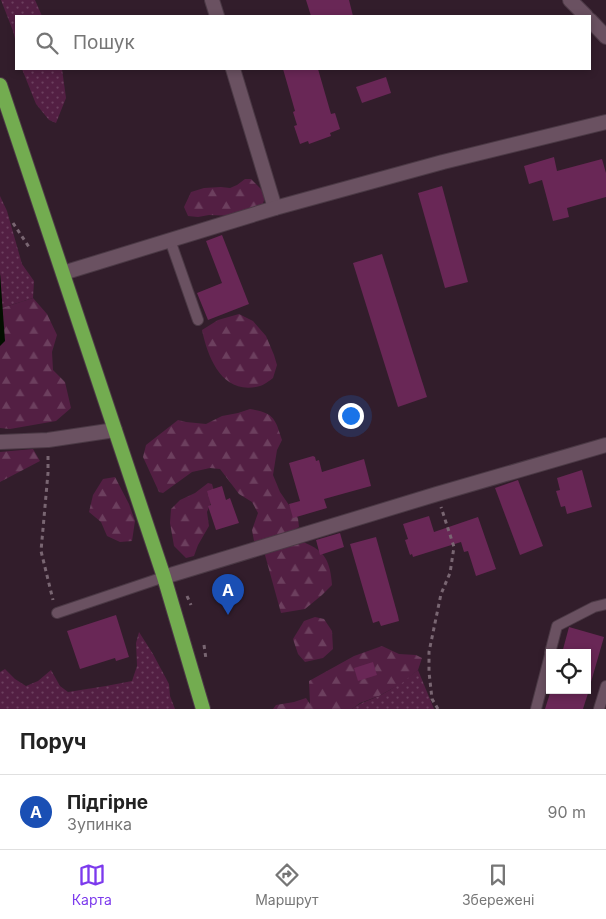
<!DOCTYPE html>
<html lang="uk">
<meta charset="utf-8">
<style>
body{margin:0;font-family:Inter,sans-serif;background:#f6f6f6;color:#222}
.controls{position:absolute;right:15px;bottom:15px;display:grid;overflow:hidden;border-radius:0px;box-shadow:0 2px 8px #0003}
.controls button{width:45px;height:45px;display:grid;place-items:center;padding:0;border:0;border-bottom:1px solid #e0e0e0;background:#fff;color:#222;font:25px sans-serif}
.you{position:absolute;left:350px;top:415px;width:18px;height:18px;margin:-12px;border:4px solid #fff;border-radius:50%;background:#1a73e8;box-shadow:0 0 0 8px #1a73e833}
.badge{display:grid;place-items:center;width:32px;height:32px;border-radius:50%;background:#7c3aed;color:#fff;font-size:16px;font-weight:700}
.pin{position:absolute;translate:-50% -41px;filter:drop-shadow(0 1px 2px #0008)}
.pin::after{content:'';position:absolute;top:26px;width:18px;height:15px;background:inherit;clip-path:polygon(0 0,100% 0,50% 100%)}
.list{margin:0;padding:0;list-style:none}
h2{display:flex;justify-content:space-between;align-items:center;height:65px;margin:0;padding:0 20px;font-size:21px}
h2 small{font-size:16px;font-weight:400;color:#767676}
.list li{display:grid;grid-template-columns:32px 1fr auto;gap:15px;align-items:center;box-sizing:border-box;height:75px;padding:0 20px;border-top:1px solid #e0e0e0}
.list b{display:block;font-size:19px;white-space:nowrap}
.list p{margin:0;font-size:16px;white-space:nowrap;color:#767676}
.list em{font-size:16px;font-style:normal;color:#767676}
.icon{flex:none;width:28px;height:28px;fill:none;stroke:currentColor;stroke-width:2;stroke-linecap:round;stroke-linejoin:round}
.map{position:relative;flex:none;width:606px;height:709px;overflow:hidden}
.search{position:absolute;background:#fff;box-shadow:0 2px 8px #0003;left:15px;right:15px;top:15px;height:55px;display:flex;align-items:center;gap:12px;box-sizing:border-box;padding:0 18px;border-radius:0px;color:#767676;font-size:19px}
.sheet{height:140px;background:#fff}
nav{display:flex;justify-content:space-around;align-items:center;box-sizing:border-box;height:70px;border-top:1px solid #e0e0e0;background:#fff;font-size:14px;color:#767676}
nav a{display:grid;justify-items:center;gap:2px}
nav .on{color:#7c3aed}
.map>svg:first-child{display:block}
.grass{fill:url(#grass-dots)}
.forest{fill:url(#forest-firs)}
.water{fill:#030f00}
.building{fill:#692756}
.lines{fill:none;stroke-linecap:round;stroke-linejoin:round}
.service-casing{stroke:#4b3945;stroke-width:12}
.minor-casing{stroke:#4b3945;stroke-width:16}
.tertiary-casing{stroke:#4b3945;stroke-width:16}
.trunk-casing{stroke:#4b3945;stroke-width:16}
.path{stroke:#796672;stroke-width:3;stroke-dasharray:4 4;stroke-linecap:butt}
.service{stroke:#6a5161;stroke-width:10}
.minor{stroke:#6a5161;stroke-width:14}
.tertiary{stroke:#6a5161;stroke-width:14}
.trunk{stroke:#73ac50;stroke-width:14}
</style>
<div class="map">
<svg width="606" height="709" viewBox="0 0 606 709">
<defs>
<pattern id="grass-dots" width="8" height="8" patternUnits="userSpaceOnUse" patternTransform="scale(1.25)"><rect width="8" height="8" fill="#531f43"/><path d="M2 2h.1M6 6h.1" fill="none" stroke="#6c3f5e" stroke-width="1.8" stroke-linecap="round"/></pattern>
<pattern id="forest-firs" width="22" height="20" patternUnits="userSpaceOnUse" patternTransform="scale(1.25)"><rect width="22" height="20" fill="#531f43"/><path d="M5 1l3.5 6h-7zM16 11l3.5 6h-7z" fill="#6c3f5e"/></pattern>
</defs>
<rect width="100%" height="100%" fill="#321d2b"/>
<!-- grass -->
<g class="grass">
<path d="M1,0H35L42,16H16V43L13,31Z"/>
<path d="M22,69H62L66,98L56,123L49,120L36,104Z"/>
<path d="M0,196L7,211L22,264L34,281L33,298L2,308L0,275Z"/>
<path d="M139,632L153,654L169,684L170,696L175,709H0V672L5,669L15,679L26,686L38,681L51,670L60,686L68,692L106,686L132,681L137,666L136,643Z"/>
<path d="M418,670L434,709H352C361,702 371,700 381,695C394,688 406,679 418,670Z"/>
</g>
<!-- forest -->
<g class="forest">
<path d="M245,179H251L261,189L265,197L262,207L235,216L209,215L198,217L188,216L184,207L191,192L204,188L221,187L230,188L237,185Z"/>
<path d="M33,298L47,314L57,335L52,352L53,370L65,382L71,408L56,421L10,429L0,428V313L2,308Z"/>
<path d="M239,314L253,321L266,336L274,355L277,365L273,378C269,381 264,385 260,386C223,396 208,359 202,330L218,320Z"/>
<path d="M250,409C274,413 275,418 282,440L277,450L273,475L280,492L298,518L299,527C283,536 273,540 254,541L252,530L258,513L252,502L239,494L220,469L210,468L192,472L163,493L159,492L143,457L146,445L178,420L186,422L206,424L222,416L238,413Z"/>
<path d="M33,449L40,461L0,482V452Z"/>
<path d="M115,477L129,504L135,521L132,541L120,542L107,536L101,522L89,512L93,495L103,479Z"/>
<path d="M208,483L212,484L215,494L207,512L209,526L198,545L194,556L186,558L174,546L170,523L171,509L180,500L195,493Z"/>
<path d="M303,542C326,551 330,562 332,585L322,595L305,609L281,613L265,555L271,544Z"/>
<path d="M315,617L324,619L332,631L333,649L323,658L305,662L298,654L293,639L304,621Z"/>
<path d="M382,646L399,654L416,655L422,658L418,670L402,683L379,696L360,703L352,709H273L276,705L294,702L306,698L310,704L309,681L354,656Z"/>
</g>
<!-- water -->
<path class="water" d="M0,273L5,341L0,346Z"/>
<!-- building -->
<g class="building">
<path d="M306,0H349L353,16H311Z"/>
<path d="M283,69H318L331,114L335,113L340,129L330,133L331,136L309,144L308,141L300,144L294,126L297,125L293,112L295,111Z"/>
<path d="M386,77L391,93L362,103L356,87Z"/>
<path d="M554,157L557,171L602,159L606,173V197L567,208L569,217L553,221L542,180L529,184L524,166Z"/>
<path d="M442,186L468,282L445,288L418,193Z"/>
<path d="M222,235L249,304L208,320L197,293L222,283L206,241Z"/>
<path d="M382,254L427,397L398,407L353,263Z"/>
<path d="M313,456L315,457L316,461L319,460L322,472L364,459L371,486L324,499L327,508L293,518L289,504L300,501L289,463Z"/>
<path d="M582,470L592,507L567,514L565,506L561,507L556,491L560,490L557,478Z"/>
<path d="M518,480L543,546L520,555L495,488Z"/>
<path d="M222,486L226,500L230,498L239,523L216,530L208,506L211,505L207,491Z"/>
<path d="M429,516L434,532L478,517L496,569L476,576L468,551L464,552L461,542L413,557L412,554L410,555L405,540L408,539L403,524Z"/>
<path d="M340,533L344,547L320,555L316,540Z"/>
<path d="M376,537L398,616L399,621L381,626L379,621L373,623L350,544Z"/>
<path d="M116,615L129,657L116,661L115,658L80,669L67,631Z"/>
<path d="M569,627L604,637L591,682L587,681V653H562Z"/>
<path d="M373,662L377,675L358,681L354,668Z"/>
<path d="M551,690H589L583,709H545Z"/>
</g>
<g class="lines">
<!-- service casing -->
<g class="service-casing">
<g id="service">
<path d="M170,240L198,320"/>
<path d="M57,613L164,577"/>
<path d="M550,653L557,626L594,607L606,604"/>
<path d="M536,709L550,655"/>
<path d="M599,709L606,686"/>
</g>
</g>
<!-- minor casing -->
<g class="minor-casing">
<g id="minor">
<path d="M212,0L217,16"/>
<path d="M570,0L586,16"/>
<path d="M590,20L606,37"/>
<path d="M233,69L275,208"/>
<path d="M0,442L48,440L115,430"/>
<path d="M164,577L437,494L606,445"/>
</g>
</g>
<!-- tertiary casing -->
<g class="tertiary-casing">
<path id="tertiary" d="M63,273L275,208L443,162L606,122"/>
</g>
<!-- trunk casing -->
<g class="trunk-casing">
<path id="trunk" d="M0,85L164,577L203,709"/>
</g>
<!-- path -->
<g class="path">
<path d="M13,223L29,247"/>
<path d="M48,456V473L41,551L53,600"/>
<path d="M187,596L191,605"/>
<path d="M204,645L206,659"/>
<path d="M438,709L432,699L429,672V652L441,594L450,573L454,547L441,507"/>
</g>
<!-- service -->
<use href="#service" class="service"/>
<!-- minor -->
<use href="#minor" class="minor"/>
<!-- tertiary -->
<use href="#tertiary" class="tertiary"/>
<!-- trunk -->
<use href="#trunk" class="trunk"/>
</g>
</svg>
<div class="controls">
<button><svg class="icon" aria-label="locate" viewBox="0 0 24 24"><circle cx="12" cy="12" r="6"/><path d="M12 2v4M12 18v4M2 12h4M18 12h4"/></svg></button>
</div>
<div class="you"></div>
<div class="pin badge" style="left:228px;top:615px;background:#1a4fb4">A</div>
<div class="search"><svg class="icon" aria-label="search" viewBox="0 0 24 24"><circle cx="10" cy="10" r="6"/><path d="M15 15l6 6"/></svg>Пошук</div>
</div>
<section class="sheet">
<h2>Поруч<small></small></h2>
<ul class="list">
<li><span class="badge" style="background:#1a4fb4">A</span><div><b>Підгірне</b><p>Зупинка</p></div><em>90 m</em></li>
</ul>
</section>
<nav>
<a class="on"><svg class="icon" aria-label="map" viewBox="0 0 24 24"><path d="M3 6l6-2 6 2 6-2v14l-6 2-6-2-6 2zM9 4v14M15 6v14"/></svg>Карта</a>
<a><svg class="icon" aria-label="directions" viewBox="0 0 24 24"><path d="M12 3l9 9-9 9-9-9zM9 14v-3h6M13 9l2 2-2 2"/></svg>Маршрут</a>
<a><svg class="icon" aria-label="saved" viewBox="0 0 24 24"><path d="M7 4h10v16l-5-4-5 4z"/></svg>Збережені</a>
</nav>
